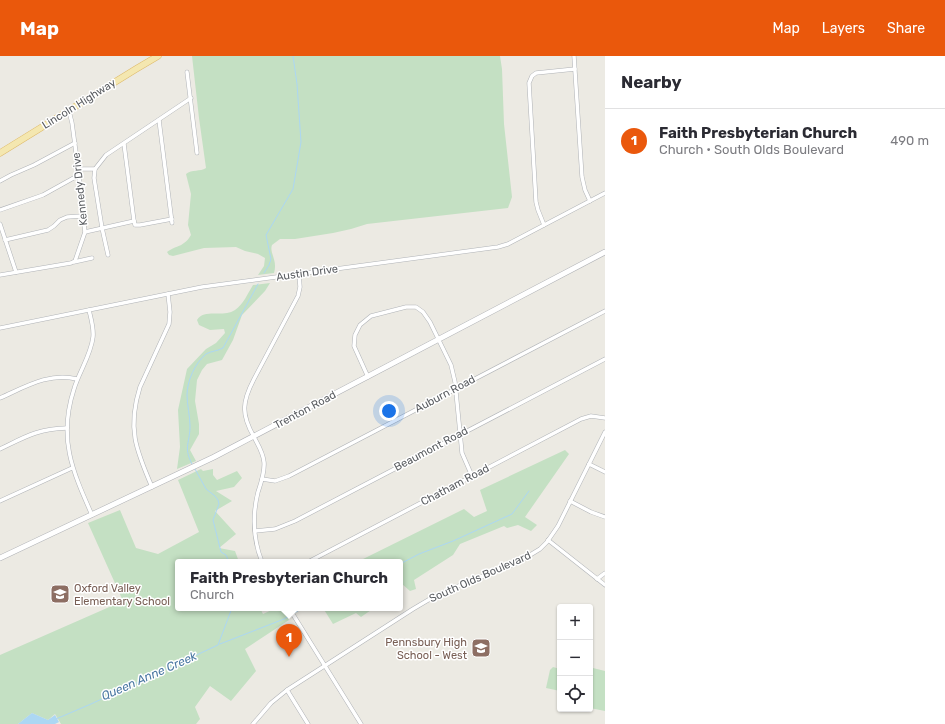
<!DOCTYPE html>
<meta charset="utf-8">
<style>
body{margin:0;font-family:Rubik,sans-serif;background:#f7f7f7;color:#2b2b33}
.controls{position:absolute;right:12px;bottom:12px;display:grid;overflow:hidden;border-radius:4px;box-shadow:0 1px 3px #0004}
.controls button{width:36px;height:36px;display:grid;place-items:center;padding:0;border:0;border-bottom:1px solid #e1e1e2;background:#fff;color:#2b2b33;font:20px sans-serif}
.you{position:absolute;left:389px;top:355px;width:14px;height:14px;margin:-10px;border:3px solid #fff;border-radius:50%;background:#1a73e8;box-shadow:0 0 0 6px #1a73e833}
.badge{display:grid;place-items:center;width:26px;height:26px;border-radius:50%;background:#ea580c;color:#fff;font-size:13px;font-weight:700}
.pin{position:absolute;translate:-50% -33px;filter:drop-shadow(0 1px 2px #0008)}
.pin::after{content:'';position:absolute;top:21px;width:14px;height:12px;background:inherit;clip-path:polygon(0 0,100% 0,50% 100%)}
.popup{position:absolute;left:175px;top:503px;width:228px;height:52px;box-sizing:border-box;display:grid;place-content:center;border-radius:4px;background:#fff;filter:drop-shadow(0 1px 3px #0005);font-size:13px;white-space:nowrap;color:#7c7c81}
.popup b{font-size:15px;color:#2b2b33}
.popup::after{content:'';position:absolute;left:50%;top:100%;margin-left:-8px;border:8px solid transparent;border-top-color:#fff}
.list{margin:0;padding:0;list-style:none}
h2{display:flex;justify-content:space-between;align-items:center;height:52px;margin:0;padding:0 16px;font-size:17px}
h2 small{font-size:13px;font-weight:400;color:#7c7c81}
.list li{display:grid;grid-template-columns:26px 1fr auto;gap:12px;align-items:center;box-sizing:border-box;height:64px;padding:0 16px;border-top:1px solid #e1e1e2}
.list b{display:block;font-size:15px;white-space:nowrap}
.list p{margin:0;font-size:13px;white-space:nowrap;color:#7c7c81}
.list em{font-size:13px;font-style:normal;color:#7c7c81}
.icon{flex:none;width:22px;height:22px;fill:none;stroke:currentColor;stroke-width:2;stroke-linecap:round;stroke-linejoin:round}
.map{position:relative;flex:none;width:605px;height:668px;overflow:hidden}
header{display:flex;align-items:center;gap:24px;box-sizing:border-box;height:56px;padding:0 20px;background:#ea580c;color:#fff}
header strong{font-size:19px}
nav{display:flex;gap:22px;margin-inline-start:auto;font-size:14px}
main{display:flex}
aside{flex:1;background:#fff}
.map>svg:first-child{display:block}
.green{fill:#c4e0c3}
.water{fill:#acd7f3}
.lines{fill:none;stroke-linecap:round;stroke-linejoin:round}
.stream{stroke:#acd7f3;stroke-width:1}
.street-casing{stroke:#b0b3b7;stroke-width:4.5}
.secondary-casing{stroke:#b0b2b6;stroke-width:6}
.primary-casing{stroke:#deba6a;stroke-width:7}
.street{stroke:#fff;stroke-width:3.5}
.secondary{stroke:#fff;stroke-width:5}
.primary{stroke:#f4e7b0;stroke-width:6}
.labels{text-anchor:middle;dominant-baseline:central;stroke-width:3;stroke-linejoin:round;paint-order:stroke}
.street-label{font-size:11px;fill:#5b5e62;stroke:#fff}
.education-label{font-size:11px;fill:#785e54;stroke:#fff;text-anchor:start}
.water-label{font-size:12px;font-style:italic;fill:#4c79a3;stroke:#fff}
</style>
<header>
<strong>Map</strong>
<nav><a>Map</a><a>Layers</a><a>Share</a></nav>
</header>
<main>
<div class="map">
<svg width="605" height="668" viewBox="0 0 605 668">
<rect width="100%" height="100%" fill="#eceae3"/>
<!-- green -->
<g class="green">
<path d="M192,0H500L502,13L504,68L512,141L508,152L367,168L351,173L333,177L295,183H280L272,189C269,197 278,204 274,217L258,219L264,210L265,202L258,198L245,195L236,191L204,192L173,200L169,199L167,196C177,189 184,191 191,179L188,169L191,138L186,118C192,113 200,116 206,112L199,62Z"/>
<path d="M270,227L265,235L242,259L233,284L222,304L207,308L202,314L197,324L195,345L199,368V378L190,394L196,405L177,413L180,391L178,354L187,313L206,293L216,287L225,277L224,273L210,274L199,269L197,264C204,252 223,262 235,254C243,249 248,237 253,229Z"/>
<path d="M565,394L569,398L525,461L537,469L531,475L518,469L507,472L504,470L460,488L453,499L414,524L416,533L410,535L402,528L400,529V506H357L464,453L474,461L487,455L480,434Z"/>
<path d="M201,413L203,415L213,413V419L217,424L237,415L242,422L234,431L216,435L232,445L215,455L236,478L219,492L235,495L239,506H178V552H260L263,558L276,552H282L289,564L245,593L256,615L231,645L210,630L195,651L200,663L196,668H61L55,658L48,664L32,657L18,668H0V599L123,545L88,467L120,454L136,492L158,498L199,476L178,424Z"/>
<path d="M323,552H374L361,561L356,557L333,568Z"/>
<path d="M553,611L560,613V635L546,632L550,614Z"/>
<path d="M593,612L605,615V655L590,652V623Z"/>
</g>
<!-- water -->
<path class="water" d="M32,657L48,664L55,659L59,666L55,668H18Z"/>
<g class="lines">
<!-- stream -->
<g class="stream">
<path d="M264,217L269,209L271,203L266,179L293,133L301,86L297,28L293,0"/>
<path d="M192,408C183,391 190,387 190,370C190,360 187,349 187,339C187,325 195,307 206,298C211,295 218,295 223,292L258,228"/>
<path d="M195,413L206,433L215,440L218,444L219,448L213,464L221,496L226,499L229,506"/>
<path d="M400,508L419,498L453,485L512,458L529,435"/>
<path d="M220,588L284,563L303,552"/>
<path d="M56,663L91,648L218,589L232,552"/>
</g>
<!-- street casing -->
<g class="street-casing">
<g id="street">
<path d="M574,0L582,121L585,134L590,145"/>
<path d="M187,16L197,97"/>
<path d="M159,64L172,167"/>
<path d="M124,88L134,165"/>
<path d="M79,113H95"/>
<path d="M0,125L11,119L34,109L75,87"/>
<path d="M0,154L43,139L79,119"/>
<path d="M134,165L135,169H140L172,163"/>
<path d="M0,168L16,216"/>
<path d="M544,169L538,154L536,146L529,27L532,20L536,17L575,13"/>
<path d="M85,176L134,165"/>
<path d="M5,184L48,174L54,170L60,164L67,161L82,160"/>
<path d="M108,199L102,172L94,122L95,113L106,99L191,42"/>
<path d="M74,206L92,202"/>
<path d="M0,219L71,207L75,205L85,176L82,154L79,119L72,67L69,55"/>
<path d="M89,254C91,263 94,272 93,281C91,299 79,316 74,333C58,382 72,414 92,459"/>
<path d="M0,272L202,231L498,191L508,188L605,137"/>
<path d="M368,321L354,290L355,279L360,269L371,260L406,251H416L423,256L430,266L451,309L455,326L462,397L472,420"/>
<path d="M0,342C25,331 49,316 77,323"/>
<path d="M0,393C25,381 37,373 67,372"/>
<path d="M589,408L605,416"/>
<path d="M262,423L275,425L289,420L605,255"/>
<path d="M152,431C136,394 127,372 140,331L169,268L170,256L168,238"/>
<path d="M0,445L72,412"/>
<path d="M570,445L591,456L605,461"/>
<path d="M255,475L275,473L295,465L605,303"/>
<path d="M548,484L605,529"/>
<path d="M262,506C253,483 252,460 258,436C261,427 265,416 264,406C263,396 258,389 254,381C241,358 242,346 254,323L298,240L300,231L299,218"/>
<path d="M308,506L581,363L591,360L605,362"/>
<path d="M597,523L605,517"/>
<path d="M289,552L361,668"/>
<path d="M287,634L308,668"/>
<path d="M253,668L271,647L287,634L413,553L435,540L463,528L517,507L540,493L547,486L558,470L605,376"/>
</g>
</g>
<!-- secondary casing -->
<g class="secondary-casing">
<path id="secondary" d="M0,502L214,401L605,196"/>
</g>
<!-- primary casing -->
<g class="primary-casing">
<path id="primary" d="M0,97L136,13L158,0"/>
</g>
<!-- street -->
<use href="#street" class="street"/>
<!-- secondary -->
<use href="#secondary" class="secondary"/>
<!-- primary -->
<use href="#primary" class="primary"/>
</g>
<!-- icons -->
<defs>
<g id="school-square" transform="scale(1)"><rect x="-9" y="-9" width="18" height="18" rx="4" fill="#8d6e63" stroke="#fff"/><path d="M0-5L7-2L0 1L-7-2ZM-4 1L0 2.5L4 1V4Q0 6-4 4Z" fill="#fff"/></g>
</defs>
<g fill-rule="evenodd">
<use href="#school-square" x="60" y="538"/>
<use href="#school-square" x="481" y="592"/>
</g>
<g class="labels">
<!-- street labels -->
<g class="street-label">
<text transform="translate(79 48) rotate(-32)">Lincoln Highway</text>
<text transform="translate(80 133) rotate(-96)">Kennedy Drive</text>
<text transform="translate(307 217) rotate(-8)">Austin Drive</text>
<text transform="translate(445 338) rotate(-28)">Auburn Road</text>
<text transform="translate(305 354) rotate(-28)">Trenton Road</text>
<text transform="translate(431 393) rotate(-28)">Beaumont Road</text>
<text transform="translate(455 429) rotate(-28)">Chatham Road</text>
<text transform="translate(480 521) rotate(-24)">South Olds Boulevard</text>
</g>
<!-- education labels -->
<g class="education-label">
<text x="74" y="532">Oxford Valley<tspan x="74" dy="13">Elementary School</tspan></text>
<text x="467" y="586" text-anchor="end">Pennsbury High<tspan x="467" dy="13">School - West</tspan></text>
</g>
<!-- water labels -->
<g class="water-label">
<text transform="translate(149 620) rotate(-24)">Queen Anne Creek</text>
</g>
</g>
</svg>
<div class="controls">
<button>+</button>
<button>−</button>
<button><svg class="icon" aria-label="locate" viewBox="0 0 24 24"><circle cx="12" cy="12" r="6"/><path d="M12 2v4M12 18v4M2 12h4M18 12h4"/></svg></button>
</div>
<div class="you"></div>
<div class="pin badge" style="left:289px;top:601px">1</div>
<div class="popup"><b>Faith Presbyterian Church</b>Church</div>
</div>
<aside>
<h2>Nearby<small></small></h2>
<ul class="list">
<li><span class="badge">1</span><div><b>Faith Presbyterian Church</b><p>Church · South Olds Boulevard</p></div><em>490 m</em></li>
</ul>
</aside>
</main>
